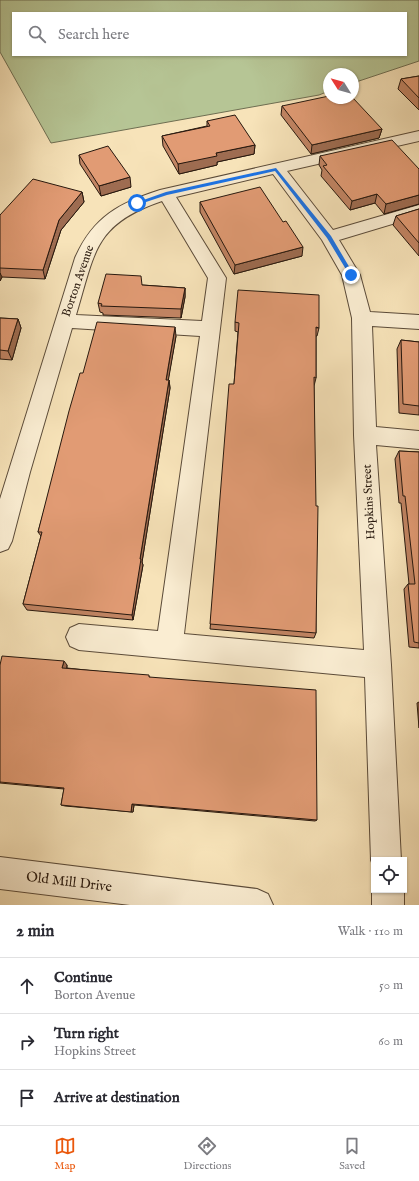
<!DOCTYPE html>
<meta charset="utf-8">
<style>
body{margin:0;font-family:"IM FELL English",serif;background:#f2f2f3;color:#2b2b33}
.controls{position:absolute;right:12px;bottom:12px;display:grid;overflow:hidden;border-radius:0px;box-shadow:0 1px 3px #0004}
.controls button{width:36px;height:36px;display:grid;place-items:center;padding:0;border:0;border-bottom:1px solid #e1e1e2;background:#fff;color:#2b2b33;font:20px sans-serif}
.compass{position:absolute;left:323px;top:68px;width:36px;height:36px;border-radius:50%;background:#fff;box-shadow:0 1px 3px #0004;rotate:307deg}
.stop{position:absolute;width:12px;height:12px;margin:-9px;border:3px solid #1a73e8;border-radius:50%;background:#fff}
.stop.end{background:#1a73e8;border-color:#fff;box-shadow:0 1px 4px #0008}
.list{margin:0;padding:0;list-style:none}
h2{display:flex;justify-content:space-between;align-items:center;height:52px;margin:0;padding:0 16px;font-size:17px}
h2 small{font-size:13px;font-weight:400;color:#7c7c81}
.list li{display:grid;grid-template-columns:26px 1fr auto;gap:12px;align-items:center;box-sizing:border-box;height:56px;padding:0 16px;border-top:1px solid #e1e1e2}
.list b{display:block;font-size:15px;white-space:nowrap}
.list p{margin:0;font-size:13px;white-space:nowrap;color:#7c7c81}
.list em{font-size:13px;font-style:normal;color:#7c7c81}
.icon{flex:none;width:22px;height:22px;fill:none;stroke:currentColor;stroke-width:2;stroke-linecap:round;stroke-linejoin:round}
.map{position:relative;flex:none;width:419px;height:905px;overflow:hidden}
.search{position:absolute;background:#fff;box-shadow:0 1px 3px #0004;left:12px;right:12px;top:12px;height:44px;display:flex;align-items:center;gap:10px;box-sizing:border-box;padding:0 14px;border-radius:0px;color:#7c7c81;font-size:15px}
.sheet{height:220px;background:#fff}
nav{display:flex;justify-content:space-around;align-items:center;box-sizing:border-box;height:56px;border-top:1px solid #e1e1e2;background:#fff;font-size:11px;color:#7c7c81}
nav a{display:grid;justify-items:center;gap:2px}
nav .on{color:#ea580c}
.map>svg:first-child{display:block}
.green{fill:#b6c595;stroke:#6e6e52;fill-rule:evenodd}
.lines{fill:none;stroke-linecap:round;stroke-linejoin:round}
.minor-casing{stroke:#5b4b39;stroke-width:2}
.minor{fill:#faedd2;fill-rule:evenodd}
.wall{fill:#c28564;stroke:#27180e}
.shaded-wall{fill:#9e6c51;stroke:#27180e}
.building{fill:#e19b74;stroke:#27180e}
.route{fill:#1a73e8}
.labels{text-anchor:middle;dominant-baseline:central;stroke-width:4;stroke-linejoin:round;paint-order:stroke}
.street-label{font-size:12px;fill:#27180e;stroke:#faedd2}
.near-street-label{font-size:14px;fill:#27180e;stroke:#faedd2}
</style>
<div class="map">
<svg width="419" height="905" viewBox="0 0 419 905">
<rect width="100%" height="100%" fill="#f7e3b9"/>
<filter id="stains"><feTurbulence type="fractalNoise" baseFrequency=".005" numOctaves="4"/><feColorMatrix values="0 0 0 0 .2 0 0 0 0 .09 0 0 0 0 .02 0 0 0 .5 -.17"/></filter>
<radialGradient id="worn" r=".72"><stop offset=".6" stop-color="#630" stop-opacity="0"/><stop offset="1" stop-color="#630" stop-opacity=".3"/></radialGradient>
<!-- green -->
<path class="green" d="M0,0H419V61L353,83V74H329V91L319,95L51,143L0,52ZM13,13H406V55H13Z"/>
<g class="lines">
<!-- minor casing -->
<g class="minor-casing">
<g id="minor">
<path d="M419,131V141L287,171L333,230L419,205V216L339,240L360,275L370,312L419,315V329L372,326L376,427L419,431V449L376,445L391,665L401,860H374V868L371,860L365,677L79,650L70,646L66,637L70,628L79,624L158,631L200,336L72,328L30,472L12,541L8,549L0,552V499L75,258C93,217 119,203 160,190ZM273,174L322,240L342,275L352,318L354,435L364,650L184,634L226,278L176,197ZM162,201L208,278L202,321L76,315C95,252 94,224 162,201Z"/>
<path d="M0,857L257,889L268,894L273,905H130L0,889Z"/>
<path d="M374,886V890H404V905H372V890Z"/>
</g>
</g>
<!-- minor -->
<use href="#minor" class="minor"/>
</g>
<!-- wall -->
<g class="wall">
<path d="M419,76V110L398,89L401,79Z"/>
<path d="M282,106L382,129L379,138L311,154L281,115Z"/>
<path d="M207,121L255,145L254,154L217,162V165L179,174L163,146L162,136L207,126Z"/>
<path d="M79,155L131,187L101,196L80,164Z"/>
<path d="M320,156L419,169V204L384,214L375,203L350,210L321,176L322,170L319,165Z"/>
<path d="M82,192L84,202L61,230L45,279L2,277L0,281V215Z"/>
<path d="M200,202L283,222L302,256L234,274L200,212Z"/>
<path d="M419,209V256L393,225L396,216Z"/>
<path d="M142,285L185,288V297L181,318L103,315V313L100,312L98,303Z"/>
<path d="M0,318L18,319L21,328L12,360L0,359Z"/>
<path d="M235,322L319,328L317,336H316V378L314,386L316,633L314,638L210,629L234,384L238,332L235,331Z"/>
<path d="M176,336L168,380H169L170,388L142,562L143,565L133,620L27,610L23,604L41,536L38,532L83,373Z"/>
<path d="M401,340L419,342V415L399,413L397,349Z"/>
<path d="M399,451L419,452V648L409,647L404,589L408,584H409L401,503H399L395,459Z"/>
<path d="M0,665H67V668L150,677L317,820L315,821L134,805L133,812L65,806L61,805L64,789L0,783Z"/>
<path d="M419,702V728L417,703Z"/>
</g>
<!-- shaded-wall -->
<g class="shaded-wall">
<path d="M382,129L379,138L311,154L312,145Z"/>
<path d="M255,145L254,154L217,162V165L179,174L178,164L216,153Z"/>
<path d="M130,177L131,187L101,196L99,186Z"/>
<path d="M82,192L84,202L61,230L45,279L43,270L59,220Z"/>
<path d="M377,194L375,203L350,210L352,201Z"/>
<path d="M419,195V204L384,214L386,204Z"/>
<path d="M303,247L302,256L234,274L235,265Z"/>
<path d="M0,273L2,277L0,281Z"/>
<path d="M185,288V297L181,318V309Z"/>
<path d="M18,319L21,328L12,360L8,351Z"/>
<path d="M175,327L176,336L167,388L166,380Z"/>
<path d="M169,380L170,388L142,562L143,565L133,620L132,615L140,559Z"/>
<path d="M64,661L67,665L66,672L62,668Z"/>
<path d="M132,804L134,805L133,812H131Z"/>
</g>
<!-- building -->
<g class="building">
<path d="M419,76V98L401,79Z"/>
<path d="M329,96V98H353L382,129L312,145L282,106Z"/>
<path d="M235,115L255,145L216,153L217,156L178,164L162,136L210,126L207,121Z"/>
<path d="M392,140L419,169V195L386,204L377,194L352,201L323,166L327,165L320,156Z"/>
<path d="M108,146L130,177L99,186L79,155Z"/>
<path d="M33,179L82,192L59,220L43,270L0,268V215Z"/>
<path d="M260,187L283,222L286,221L303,247L235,265L200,202Z"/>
<path d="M419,209V243L396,216Z"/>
<path d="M106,274L141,276L142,285L185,288L181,309L101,306L102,304L98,303Z"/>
<path d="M238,290L319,295V328L316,327V378L314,377L316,506H318L316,633L210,624L229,384H234L239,323L235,322Z"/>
<path d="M0,318L18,319L8,351L0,350Z"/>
<path d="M97,322L175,327L166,380H169L140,559H141L132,615L23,604L42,532H38L69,411L80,373H83Z"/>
<path d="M401,340L419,342V406L403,404Z"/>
<path d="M399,451L419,452V643L414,642L408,584H415L405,496H403Z"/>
<path d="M2,656L64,661L62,668L149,675V677L316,690L317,820L132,804L131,812L61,805L64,788L0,782V665Z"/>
</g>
<!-- route -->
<path class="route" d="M276,168L331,236L354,275L353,276H350L327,238L275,171L167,195L137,205L135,203L166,192Z"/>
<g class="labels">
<!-- street labels -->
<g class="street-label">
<text transform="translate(78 281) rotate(-71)">Borton Avenue</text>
<text transform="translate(369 502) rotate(-93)">Hopkins Street</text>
</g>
<!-- near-street labels -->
<g class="near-street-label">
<text transform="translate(69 882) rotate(7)">Old Mill Drive</text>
</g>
</g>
<rect width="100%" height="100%" filter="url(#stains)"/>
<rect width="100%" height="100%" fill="url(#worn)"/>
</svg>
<div class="controls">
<button><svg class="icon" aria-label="locate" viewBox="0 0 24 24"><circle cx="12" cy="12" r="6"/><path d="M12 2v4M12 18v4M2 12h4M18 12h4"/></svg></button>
</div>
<svg class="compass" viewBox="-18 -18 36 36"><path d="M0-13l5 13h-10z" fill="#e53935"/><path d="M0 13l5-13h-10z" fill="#7c7c81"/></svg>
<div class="stop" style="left:137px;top:203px"></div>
<div class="stop end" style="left:351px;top:275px"></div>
<div class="search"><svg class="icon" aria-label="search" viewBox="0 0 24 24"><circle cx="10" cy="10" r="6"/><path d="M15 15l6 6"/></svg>Search here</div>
</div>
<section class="sheet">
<h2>2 min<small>Walk · 110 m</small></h2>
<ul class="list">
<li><svg class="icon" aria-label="ahead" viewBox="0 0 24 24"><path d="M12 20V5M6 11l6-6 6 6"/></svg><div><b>Continue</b><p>Borton Avenue</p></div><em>50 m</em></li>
<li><svg class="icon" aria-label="right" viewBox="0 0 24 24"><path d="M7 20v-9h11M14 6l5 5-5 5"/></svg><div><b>Turn right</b><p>Hopkins Street</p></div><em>60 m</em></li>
<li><svg class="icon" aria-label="arrive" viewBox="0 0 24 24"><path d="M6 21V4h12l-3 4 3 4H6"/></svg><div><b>Arrive at destination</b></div></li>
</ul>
</section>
<nav>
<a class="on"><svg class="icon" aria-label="map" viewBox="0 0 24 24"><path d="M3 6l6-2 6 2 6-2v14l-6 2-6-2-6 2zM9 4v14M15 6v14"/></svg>Map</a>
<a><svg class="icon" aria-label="directions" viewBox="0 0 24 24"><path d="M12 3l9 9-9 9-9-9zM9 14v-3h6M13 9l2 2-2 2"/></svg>Directions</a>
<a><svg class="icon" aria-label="saved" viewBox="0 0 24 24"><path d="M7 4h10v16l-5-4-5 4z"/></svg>Saved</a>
</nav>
